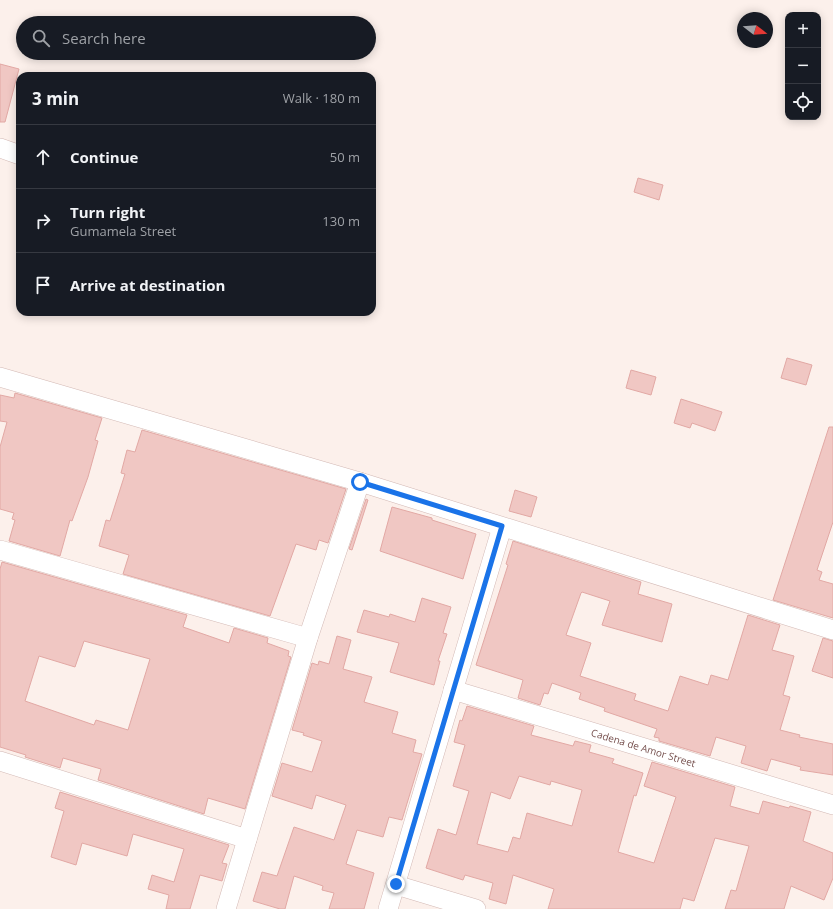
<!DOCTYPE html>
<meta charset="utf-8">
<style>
body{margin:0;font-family:"Open Sans",sans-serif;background:#20242c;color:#f1f3f6}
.controls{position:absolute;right:12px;top:12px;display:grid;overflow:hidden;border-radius:8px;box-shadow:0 2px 10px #0003}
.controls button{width:36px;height:36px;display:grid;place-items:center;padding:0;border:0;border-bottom:1px solid #363941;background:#171b24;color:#f1f3f6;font:20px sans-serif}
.compass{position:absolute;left:737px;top:12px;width:36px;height:36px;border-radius:50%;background:#171b24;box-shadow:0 2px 10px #0003;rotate:107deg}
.stop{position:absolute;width:12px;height:12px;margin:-9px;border:3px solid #1a73e8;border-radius:50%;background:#fff}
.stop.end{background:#1a73e8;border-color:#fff;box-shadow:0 1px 4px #0008}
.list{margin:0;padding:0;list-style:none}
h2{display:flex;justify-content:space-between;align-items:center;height:52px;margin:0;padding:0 16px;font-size:17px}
h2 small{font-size:13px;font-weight:400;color:#9ea1a6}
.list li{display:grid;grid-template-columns:26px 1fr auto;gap:12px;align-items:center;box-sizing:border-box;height:64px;padding:0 16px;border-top:1px solid #363941}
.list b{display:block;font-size:15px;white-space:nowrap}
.list p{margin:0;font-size:13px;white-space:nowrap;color:#9ea1a6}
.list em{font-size:13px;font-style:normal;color:#9ea1a6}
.icon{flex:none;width:22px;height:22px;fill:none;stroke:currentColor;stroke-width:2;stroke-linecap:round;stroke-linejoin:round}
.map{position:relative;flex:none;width:833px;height:909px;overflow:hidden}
.search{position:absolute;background:#171b24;box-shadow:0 2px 10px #0003;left:16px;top:16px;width:360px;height:44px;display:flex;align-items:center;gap:10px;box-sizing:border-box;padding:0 14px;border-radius:22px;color:#9ea1a6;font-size:15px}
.panel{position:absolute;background:#171b24;box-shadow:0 2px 10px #0003;left:16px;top:72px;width:360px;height:244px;border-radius:12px}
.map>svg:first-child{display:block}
.building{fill:#f0c7c3;stroke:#e2a8a4;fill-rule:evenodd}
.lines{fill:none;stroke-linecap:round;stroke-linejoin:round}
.street-casing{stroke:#d3b9b5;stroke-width:20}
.street{stroke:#fff;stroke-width:19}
.route{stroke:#1a73e8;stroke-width:5}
.labels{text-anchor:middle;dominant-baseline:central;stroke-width:3;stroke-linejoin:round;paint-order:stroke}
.street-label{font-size:10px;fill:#76504e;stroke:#fef5f1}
</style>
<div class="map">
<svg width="833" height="909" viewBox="0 0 833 909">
<rect width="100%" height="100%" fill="#fcf0eb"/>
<!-- building -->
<g class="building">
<path d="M0,64L19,69L5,122H0Z"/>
<path d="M638,178L663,185L659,200L634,192Z"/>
<path d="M787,358L812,365L806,385L781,378Z"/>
<path d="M631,370L656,377L651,395L626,388Z"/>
<path d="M15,393L102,418L95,440L98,441L88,477L72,521L70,520L60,556L9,541L15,520L12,519L14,513L0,509V447L7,422L0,421V395L14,398Z"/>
<path d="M681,399L722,412L715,431L692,423L690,428L674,423Z"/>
<path d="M829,427H833V522L817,570L822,572L819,580L833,584V618L773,600Z"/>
<path d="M142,430L346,489L328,543L319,540L316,550L296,544L270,616L123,574L129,555L99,546L106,520L110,521L125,474L121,473L127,450L135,452Z"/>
<path d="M515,490L537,497L531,517L509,511Z"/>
<path d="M366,499L368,500L352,550L349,549Z"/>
<path d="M392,507L432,518V520L476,534L463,579L380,551Z"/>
<path d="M513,541L641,582L638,594L672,604L662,642L602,625L610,601L582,592L581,593L566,635L591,643L580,676L636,694L634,700L668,711L680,676L708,685L711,675L728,680L748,615L780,625L772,650L794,656L783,695L790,697L780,730L800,735L799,737L833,744V775L800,770L801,767L771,759L767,771L741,763L746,746L716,737L710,756L659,741V738L654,737L657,729L604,711L605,708L579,699L581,693L552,683L548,694L544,693L540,705L518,698L523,680L476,665L508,565L506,564Z"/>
<path d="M2,562L187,615L183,627L229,643L234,628L268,638L267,643L289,651L288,656L291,657L245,809L208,798L204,814L98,780L101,769L63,758L60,768L25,757L26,755L0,747V569ZM84,641L150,659L128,730L96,720L94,725L25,701L39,656L75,667Z"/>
<path d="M422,598L451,607L443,633L447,634L438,661H440L434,685L390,672L399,643L357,632L364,610L389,617L390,614L415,622Z"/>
<path d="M337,636L351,640L343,669L372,677L364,702L398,712L392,733L416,740L413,752L422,754L402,820L389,817L383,837L357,830L346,864L374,873L364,909H329L334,893L322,890L323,886L294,876L285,909H280L253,901L262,872L277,876L294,827L334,840L346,805L316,795L312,809L272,796L282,763L312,772L322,741L303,735L304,733L292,730L312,663L318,665L319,661L329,664Z"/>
<path d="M823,638L833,641V678L812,671Z"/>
<path d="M467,706L534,726L531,735L573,746L575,741L591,745L589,752L614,759L612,763L643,773L636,796L634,795L618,852L654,863L676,797L644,786L652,762L735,787L730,806L759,814L763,801L789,808L790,806L811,812L803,841L833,853V878L824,900L791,886L784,909H725L731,890L736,891L749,846L715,838L694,901L683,898L680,909H548L554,889L513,875L506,904L489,899L493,883L465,875L463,880L426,868L438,829L456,835L469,791L453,786L465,745L454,742L460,720L462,721ZM519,776L550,785L551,781L582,790L572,826L527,813L520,839L513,837L508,852L477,844L491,792L510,799Z"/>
<path d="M60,792L229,845L222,863L227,864L222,881L200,875L190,909H166L169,895L148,889L152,875L174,882L184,849L133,834L127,856L82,843L76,865L51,857L64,811L55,808Z"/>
</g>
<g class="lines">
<!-- street casing -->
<g class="street-casing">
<g id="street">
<path d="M0,148L20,155"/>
<path d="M0,377L360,482L833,630"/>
<path d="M0,550L308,638"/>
<path id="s1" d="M453,690L833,805"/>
<path d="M0,761L247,839"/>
<path d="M396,885L476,909"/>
<path d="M226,909L308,638L360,482"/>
<path d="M388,909L502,527"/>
</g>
</g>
<!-- street -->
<use href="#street" class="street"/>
</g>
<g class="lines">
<!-- route -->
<path class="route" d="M360,482L502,526L396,884"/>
</g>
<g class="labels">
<!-- street labels -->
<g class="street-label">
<text stroke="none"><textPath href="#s1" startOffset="199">Cadena de Amor Street</textPath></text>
</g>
</g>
</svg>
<div class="controls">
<button>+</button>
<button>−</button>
<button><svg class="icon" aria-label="locate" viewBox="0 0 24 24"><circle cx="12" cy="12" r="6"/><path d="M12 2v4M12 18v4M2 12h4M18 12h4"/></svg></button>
</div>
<svg class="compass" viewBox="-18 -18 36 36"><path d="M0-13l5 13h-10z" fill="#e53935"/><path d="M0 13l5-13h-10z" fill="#9ea1a6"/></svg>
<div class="stop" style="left:360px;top:482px"></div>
<div class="stop end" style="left:396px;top:884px"></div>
<div class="search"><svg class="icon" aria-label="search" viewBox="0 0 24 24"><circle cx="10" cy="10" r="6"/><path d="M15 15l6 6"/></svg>Search here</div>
<section class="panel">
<h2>3 min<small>Walk · 180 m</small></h2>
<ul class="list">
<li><svg class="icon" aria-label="ahead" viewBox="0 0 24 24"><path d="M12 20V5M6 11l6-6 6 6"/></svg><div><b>Continue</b></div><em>50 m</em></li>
<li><svg class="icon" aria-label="right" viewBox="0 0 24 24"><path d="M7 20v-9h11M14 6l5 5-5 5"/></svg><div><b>Turn right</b><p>Gumamela Street</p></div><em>130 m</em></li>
<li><svg class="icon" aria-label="arrive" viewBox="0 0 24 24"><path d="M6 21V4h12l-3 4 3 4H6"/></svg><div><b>Arrive at destination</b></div></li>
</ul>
</section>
</div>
